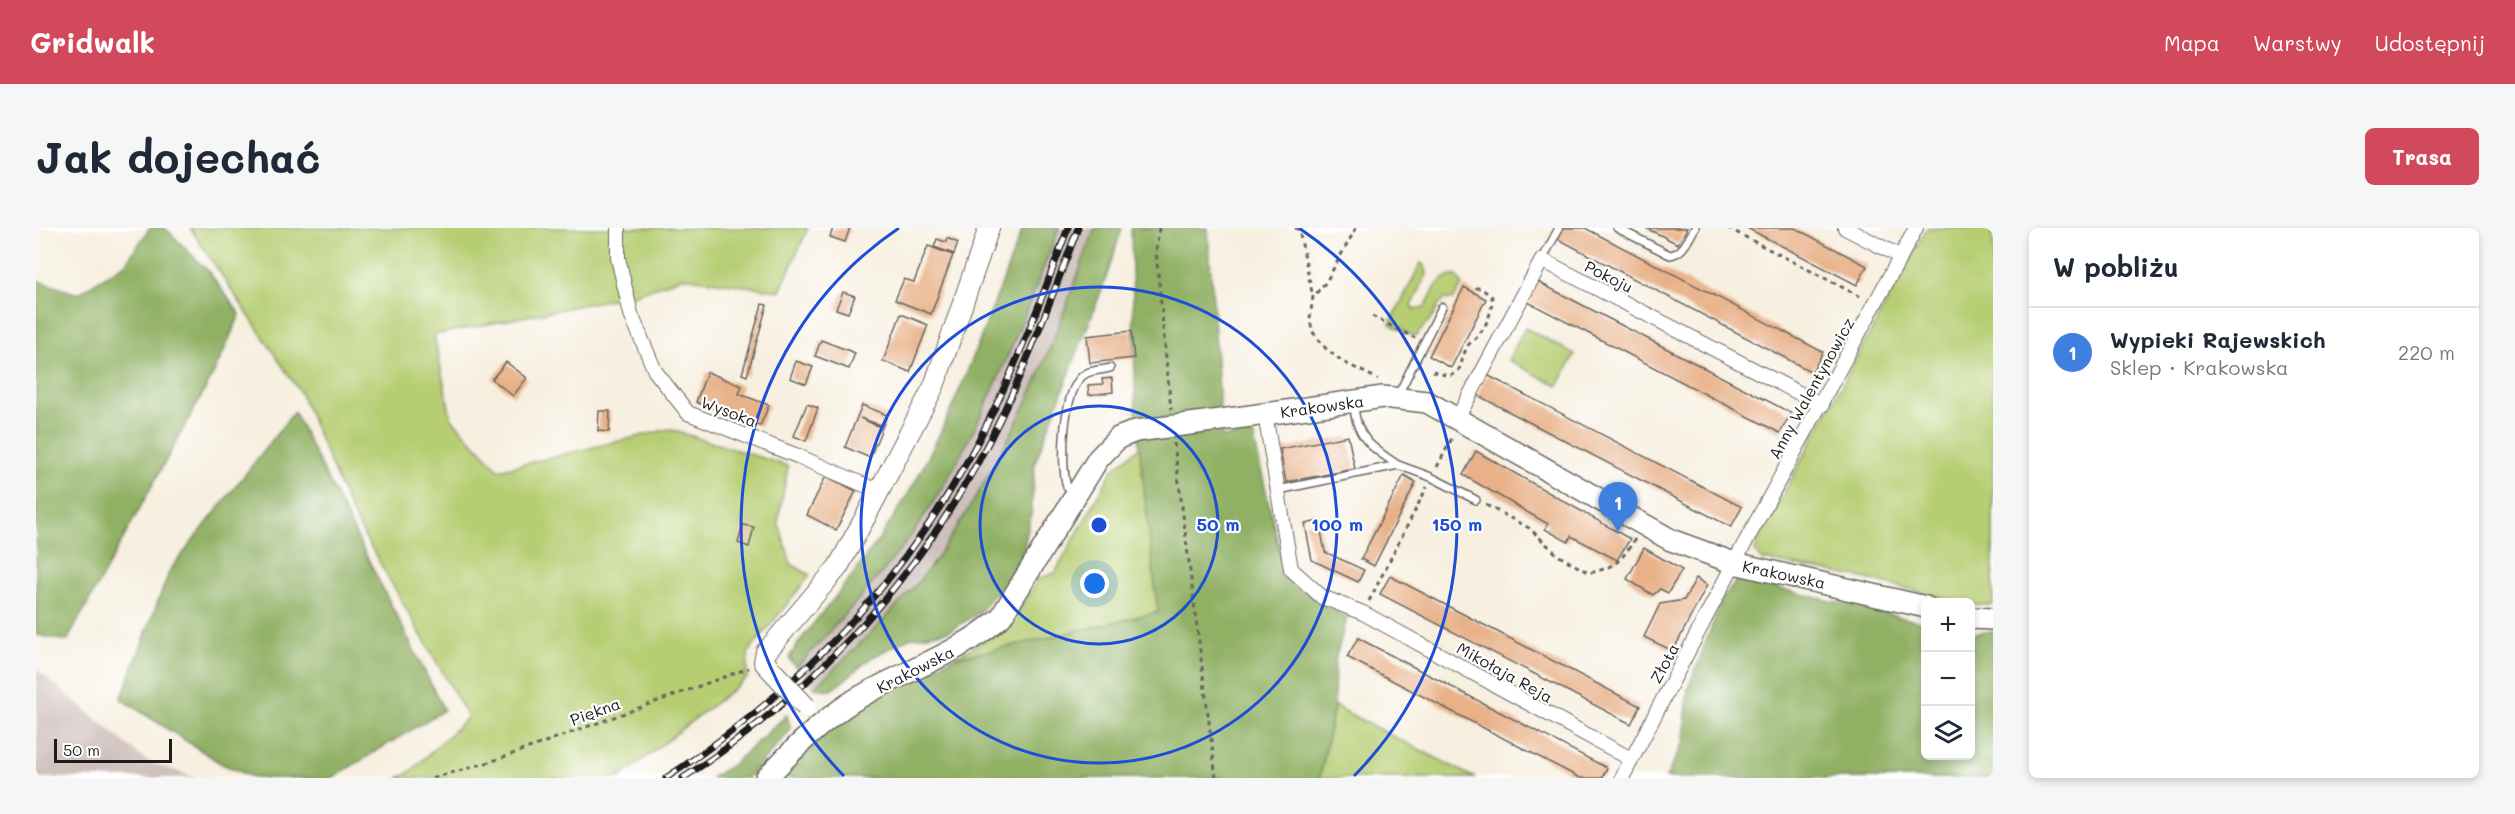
<!DOCTYPE html>
<html lang="pl">
<meta charset="utf-8">
<style>
body{margin:0;font-family:Mali,sans-serif;background:#f6f6f7;color:#1f2937}
.controls{position:absolute;right:18px;bottom:18px;display:grid;overflow:hidden;border-radius:9px;box-shadow:0 3px 9px #0003}
.controls button{width:54px;height:54px;display:grid;place-items:center;padding:0;border:0;border-bottom:2px solid #e0e1e3;background:#fff;color:#1f2937;font:30px sans-serif}
.scale{position:absolute;left:18px;bottom:15px;width:118px;box-sizing:border-box;padding-left:6px;border:3px solid #1c1c1c;border-top:0;font-size:16px;line-height:21px;white-space:nowrap;color:#1c1c1c;-webkit-text-stroke:4px #fff;paint-order:stroke}
.you{position:absolute;left:1059px;top:356px;width:21px;height:21px;margin:-15px;border:4px solid #fff;border-radius:50%;background:#1a73e8;box-shadow:0 0 0 9px #1a73e833}
.badge{display:grid;place-items:center;width:39px;height:39px;border-radius:50%;background:#d1495b;color:#fff;font-size:20px;font-weight:700}
.pin{position:absolute;translate:-50% -50px;filter:drop-shadow(0 2px 3px #0008)}
.pin::after{content:'';position:absolute;top:32px;width:21px;height:18px;background:inherit;clip-path:polygon(0 0,100% 0,50% 100%)}
.list{margin:0;padding:0;list-style:none}
h2{display:flex;justify-content:space-between;align-items:center;height:78px;margin:0;padding:0 24px;font-size:26px}
h2 small{font-size:20px;font-weight:400;color:#747a83}
.list li{display:grid;grid-template-columns:39px 1fr auto;gap:18px;align-items:center;box-sizing:border-box;height:90px;padding:0 24px;border-top:2px solid #e0e1e3}
.list b{display:block;font-size:22px;white-space:nowrap}
.list p{margin:0;font-size:20px;white-space:nowrap;color:#747a83}
.list em{font-size:20px;font-style:normal;color:#747a83}
.icon{flex:none;width:33px;height:33px;fill:none;stroke:currentColor;stroke-width:2;stroke-linecap:round;stroke-linejoin:round}
.map{position:relative;flex:none;width:1957px;height:550px;overflow:hidden;border-radius:9px}
header{display:flex;align-items:center;gap:36px;box-sizing:border-box;height:84px;padding:0 30px;background:#d1495b;color:#fff}
header strong{font-size:28px}
nav{display:flex;gap:33px;margin-inline-start:auto;font-size:21px}
.intro{display:flex;align-items:center;justify-content:space-between;box-sizing:border-box;height:144px;padding:0 36px}
h1{margin:0;font-size:42px}
.button{padding:15px 27px;border-radius:9px;background:#d1495b;color:#fff;font-size:21px;font-weight:700}
main{display:flex;gap:36px;padding:0 36px}
aside{flex:1;background:#fff;border-radius:9px;box-shadow:0 3px 9px #0003}
.map>svg:first-child{display:block}
.industrial{fill:#cfc0bb}
.green{fill:#b6cd72;stroke:#697447;stroke-width:1.5}
.forest{fill:#90b064;stroke:#566640;stroke-width:1.5}
.building{fill:#e8b188}
.lines{fill:none;stroke-linecap:round;stroke-linejoin:round}
.lane-casing{stroke:#696660;stroke-width:10}
.street-casing{stroke:#696660;stroke-width:16}
.secondary-casing{stroke:#696660;stroke-width:22}
.primary-casing{stroke:#696660;stroke-width:24}
.path{stroke:#696660;stroke-width:3;stroke-dasharray:4.5 4.5;stroke-linecap:butt}
.lane{stroke:#fff;stroke-width:7}
.street{stroke:#fff;stroke-width:14}
.secondary{stroke:#fff;stroke-width:20}
.primary{stroke:#fff;stroke-width:21}
.rail-casing{stroke:#1c1c1c;stroke-width:7}
.rail{stroke:#fff;stroke-width:4.5;stroke-dasharray:14;stroke-linecap:butt}
.secondary-bridge-casing{stroke:#696660;stroke-width:22;stroke-linecap:butt}
.primary-bridge-casing{stroke:#696660;stroke-width:24;stroke-linecap:butt}
.secondary-bridge{stroke:#fff;stroke-width:20}
.primary-bridge{stroke:#fff;stroke-width:21}
.ring{fill:none;stroke:#1d4ed8;stroke-width:3}
.labels{text-anchor:middle;dominant-baseline:central;stroke-width:4.5;stroke-linejoin:round;paint-order:stroke}
.street-label{font-size:16px;fill:#1c1c1c;stroke:#fff}
.centre{fill:#1d4ed8;stroke:#fff;stroke-width:3}
.ring-label{font-size:18px;text-anchor:middle;font-weight:bold;fill:#1d4ed8;stroke:#fff;stroke-width:4.5;stroke-linejoin:round;paint-order:stroke}
</style>
<header>
<strong>Gridwalk</strong>
<nav><a>Mapa</a><a>Warstwy</a><a>Udostępnij</a></nav>
</header>
<div class="intro"><h1>Jak dojechać</h1><a class="button">Trasa</a></div>
<main>
<div class="map">
<svg width="1957" height="550" viewBox="0 0 1957 550">
<rect width="100%" height="100%" fill="#fff"/>
<filter id="ink" filterUnits="userSpaceOnUse"><feTurbulence type="fractalNoise" baseFrequency=".0167" numOctaves="2"/><feDisplacementMap in="SourceGraphic" scale="12" xChannelSelector="R" yChannelSelector="G"/><feConvolveMatrix kernelMatrix="1 2 1 2 8 2 1 2 1" color-interpolation-filters="sRGB"/></filter>
<filter id="wash" filterUnits="userSpaceOnUse"><feTurbulence type="fractalNoise" baseFrequency=".008" numOctaves="4" result="noise"/><feDisplacementMap in="SourceGraphic" scale="24" xChannelSelector="R" yChannelSelector="G"/><feGaussianBlur stdDeviation="1.35" result="paint"/><feColorMatrix in="noise" values="0 0 0 0 0 0 0 0 0 0 0 0 0 0 0 0 0 1.4 0 .05"/><feComposite in="paint" operator="in"/></filter>
<g filter="url(#wash)">
<rect width="100%" height="100%" fill="#f7efdf"/>
<!-- industrial -->
<g class="industrial">
<path d="M1023,0H1059L1023,98L995,164L962,231L909,317L852,388L778,460L760,440L828,365L880,299L927,225L1000,60Z"/>
<path d="M0,441L111,533L160,550H0Z"/>
</g>
<!-- green -->
<g class="green">
<path d="M154,0H772L744,63L647,49L600,66L398,107L415,190L463,242L633,201L752,238L742,293L755,336L774,347L712,425L711,450L583,550H362L374,544L432,489L316,286L264,164Z"/>
<path d="M1891,0H1957V377H1938L1822,349L1727,332L1719,324L1721,314Z"/>
<path d="M1385,35L1389,38L1391,46L1376,78L1379,82L1388,80C1397,67 1401,46 1421,48L1426,57L1417,72L1410,71L1404,75L1398,87L1380,108H1376L1354,96Z"/>
<path d="M1489,100L1539,126L1522,158L1472,132Z"/>
<path d="M1104,219L1122,384L954,423L918,429C963,406 979,398 1001,351L1019,345L1077,241Z"/>
<path d="M1298,478L1439,550H1284Z"/>
</g>
<!-- forest -->
<g class="forest">
<path d="M114,0H129L172,43L204,86L179,143L31,413L0,407V52L42,66L89,36Z"/>
<path d="M987,0H1023C983,103 944,207 881,299C845,350 801,395 760,440L753,430C766,407 783,389 800,368C829,332 857,293 880,252C924,173 954,84 987,0Z"/>
<path d="M1059,0H1086L1068,56L999,234L995,286L987,324L968,355L943,385L913,403L873,410L835,430L796,462L778,460C825,415 874,370 910,316C942,268 970,218 995,165C1019,112 1038,55 1059,0Z"/>
<path d="M1095,0H1172L1186,209L1217,206L1249,347L1284,375L1311,390L1299,432L1298,478L1284,550H745L778,515L818,480L918,429L954,423L1122,384L1100,190Z"/>
<path d="M258,184L408,482L296,550H219L186,536L85,471L134,342Z"/>
<path d="M1702,351L1889,395L1890,528H1934L1935,406L1957,403V550H1630L1648,512L1652,461L1686,371Z"/>
<path d="M751,487L755,502L712,550H675L696,537Z"/>
</g>
<g id="blocks">
<!-- building -->
<g class="building">
<path d="M797,0H814L809,14L794,9Z"/>
<path d="M1528,0H1549L1787,124L1776,144L1522,11Z"/>
<path d="M1610,0H1651L1642,16Z"/>
<path d="M1711,0H1759L1831,38L1821,57Z"/>
<path d="M911,10L922,15L918,26L898,19L901,11L910,14Z"/>
<path d="M892,18L917,27L895,86L859,72L868,51L878,54Z"/>
<path d="M1500,53L1755,185L1744,205L1490,73Z"/>
<path d="M1428,59L1450,71L1415,140L1393,128Z"/>
<path d="M807,64L819,68L812,85L800,81Z"/>
<path d="M726,76L731,77L711,148L706,146Z"/>
<path d="M865,86L892,97L874,144L847,133Z"/>
<path d="M1095,103L1098,130L1054,135L1051,108Z"/>
<path d="M785,112L819,125L813,141L779,128Z"/>
<path d="M760,133L777,139L770,156L754,150Z"/>
<path d="M470,134L491,150L477,168L456,151Z"/>
<path d="M671,144L706,158L703,166L733,177L724,198L660,174Z"/>
<path d="M1451,147L1706,279L1695,299L1441,167Z"/>
<path d="M1076,150L1077,164L1053,167L1052,157L1067,156L1066,151Z"/>
<path d="M771,176L782,180L770,213L758,208Z"/>
<path d="M826,177L851,187L847,198L824,190L846,200L834,230L809,219Z"/>
<path d="M563,183H574L573,204L562,203Z"/>
<path d="M1312,208L1319,241L1250,254L1244,221Z"/>
<path d="M1440,223L1594,311L1581,332L1535,308L1532,314L1509,301L1512,296L1427,247Z"/>
<path d="M1368,247L1380,254L1338,338L1325,331Z"/>
<path d="M790,248L820,263L800,302L771,287Z"/>
<path d="M1283,293L1289,324L1328,342L1322,354L1276,332L1269,296Z"/>
<path d="M707,297L718,299L713,319L702,315Z"/>
<path d="M1608,320L1646,342L1632,365L1624,361L1617,367L1591,351Z"/>
<path d="M1354,348L1604,478L1595,496L1344,366Z"/>
<path d="M1660,350L1671,357L1637,423L1608,409L1624,376L1648,372Z"/>
<path d="M1322,410L1571,540L1566,550H1544L1311,429Z"/>
</g>
</g>
</g>
<g filter="url(#ink)">
<use href="#blocks" fill-opacity="0" stroke="#696660" stroke-width="1.5"/>
<g class="lines">
<!-- lane casing -->
<g class="lane-casing">
<g id="lane">
<path d="M1581,0L1634,27C1648,25 1652,11 1659,0"/>
<path d="M1506,32L1523,0"/>
<path d="M1361,169L1406,79"/>
<path d="M1318,176C1319,209 1336,220 1362,237"/>
<path d="M1242,262L1362,237L1395,249L1440,272"/>
<path d="M1038,265L1031,259C1024,236 1026,156 1051,145C1057,142 1067,142 1074,140"/>
</g>
</g>
<!-- street casing -->
<g class="street-casing">
<g id="street">
<path d="M582,0V30L595,86L619,143L652,185L764,229L842,263"/>
<path d="M1809,0L1865,29"/>
<path d="M1229,186L1255,341L1286,369L1327,385L1595,531"/>
<path d="M1421,191L1506,32L1786,177"/>
<path d="M1586,550L1698,335L1880,0"/>
</g>
</g>
<!-- secondary casing -->
<g class="secondary-casing">
<path id="secondary" d="M739,446L728,434L730,424L802,339L830,288L898,158L953,0"/>
</g>
<!-- primary casing -->
<g class="primary-casing">
<g id="primary">
<path d="M1215,188L1347,169L1391,174L1635,312L1698,335L1890,379"/>
<path d="M1934,390L1957,391"/>
<path d="M730,550C757,522 784,494 817,473C865,444 922,427 965,389L1062,231L1082,210L1100,203"/>
</g>
</g>
<!-- path -->
<g class="path">
<path d="M1123,0L1120,24L1135,182"/>
<path d="M1259,0L1263,2L1277,69"/>
<path d="M1320,0L1290,54L1277,69L1274,90L1276,103L1291,122L1309,135L1342,151"/>
<path d="M1692,0L1827,70"/>
<path d="M1336,88L1379,110"/>
<path d="M1397,143C1428,156 1422,137 1431,119C1433,115 1438,112 1441,109C1451,97 1456,85 1456,69L1445,60H1435"/>
<path d="M1138,215L1180,550"/>
<path d="M1401,239L1417,208"/>
<path d="M1450,277L1493,300L1523,328L1553,345C1580,339 1585,333 1599,311"/>
<path d="M1333,373L1391,259"/>
<path d="M397,550L454,534L713,440"/>
</g>
<!-- lane -->
<use href="#lane" class="lane"/>
<!-- street -->
<use href="#street" class="street"/>
<!-- secondary -->
<use href="#secondary" class="secondary"/>
<!-- primary -->
<use href="#primary" class="primary"/>
<!-- rail casing -->
<g class="rail-casing">
<g id="rail">
<path d="M630,550C755,468 861,362 933,230C974,156 1003,78 1032,0"/>
<path d="M647,550C769,471 872,362 942,234C983,159 1012,79 1042,0"/>
</g>
</g>
<!-- rail -->
<use href="#rail" class="rail"/>
<!-- secondary-bridge casing -->
<g class="secondary-bridge-casing">
<path id="secondary-bridge" d="M739,446L770,479"/>
</g>
<!-- primary-bridge casing -->
<g class="primary-bridge-casing">
<path id="primary-bridge" d="M1100,203L1215,188"/>
</g>
<!-- secondary-bridge -->
<use href="#secondary-bridge" class="secondary-bridge"/>
<!-- primary-bridge -->
<use href="#primary-bridge" class="primary-bridge"/>
</g>
</g>
<!-- distance rings -->
<g class="ring">
<circle cx="1063" cy="297" r="119"/>
<circle cx="1063" cy="297" r="238"/>
<path d="M808 548A358 358 0 0 1 863 0M1263 0A358 358 0 0 1 1318 548"/>
</g>
<g class="labels">
<!-- street labels -->
<g class="street-label">
<text transform="translate(1573 48) rotate(27)">Pokoju</text>
<text transform="translate(1775 160) rotate(-61)">Anny Walentynowicz</text>
<text transform="translate(1286 178) rotate(-8)">Krakowska</text>
<text transform="translate(693 183) rotate(21)">Wysoka</text>
<text transform="translate(1748 346) rotate(12)">Krakowska</text>
<text transform="translate(1628 435) rotate(-62)">Złota</text>
<text transform="translate(879 441) rotate(-27)">Krakowska</text>
<text transform="translate(1469 444) rotate(29)">Mikołaja Reja</text>
<text transform="translate(559 483) rotate(-20)">Piękna</text>
</g>
</g>
<circle cx="1063" cy="297" r="9" class="centre"/>
<g class="ring-label">
<text x="1182" y="303">50 m</text>
<text x="1301" y="303">100 m</text>
<text x="1421" y="303">150 m</text>
</g>
</svg>
<div class="controls">
<button>+</button>
<button>−</button>
<button><svg class="icon" aria-label="layers" viewBox="0 0 24 24"><path d="M12 4l9 5-9 5-9-5zM3 14l9 5 9-5"/></svg></button>
</div>
<div class="scale">50 m</div>
<div class="you"></div>
<div class="pin badge" style="left:1582px;top:304px;background:#3f7fe0">1</div>
</div>
<aside>
<h2>W pobliżu<small></small></h2>
<ul class="list">
<li><span class="badge" style="background:#3f7fe0">1</span><div><b>Wypieki Rajewskich</b><p>Sklep · Krakowska</p></div><em>220 m</em></li>
</ul>
</aside>
</main>
